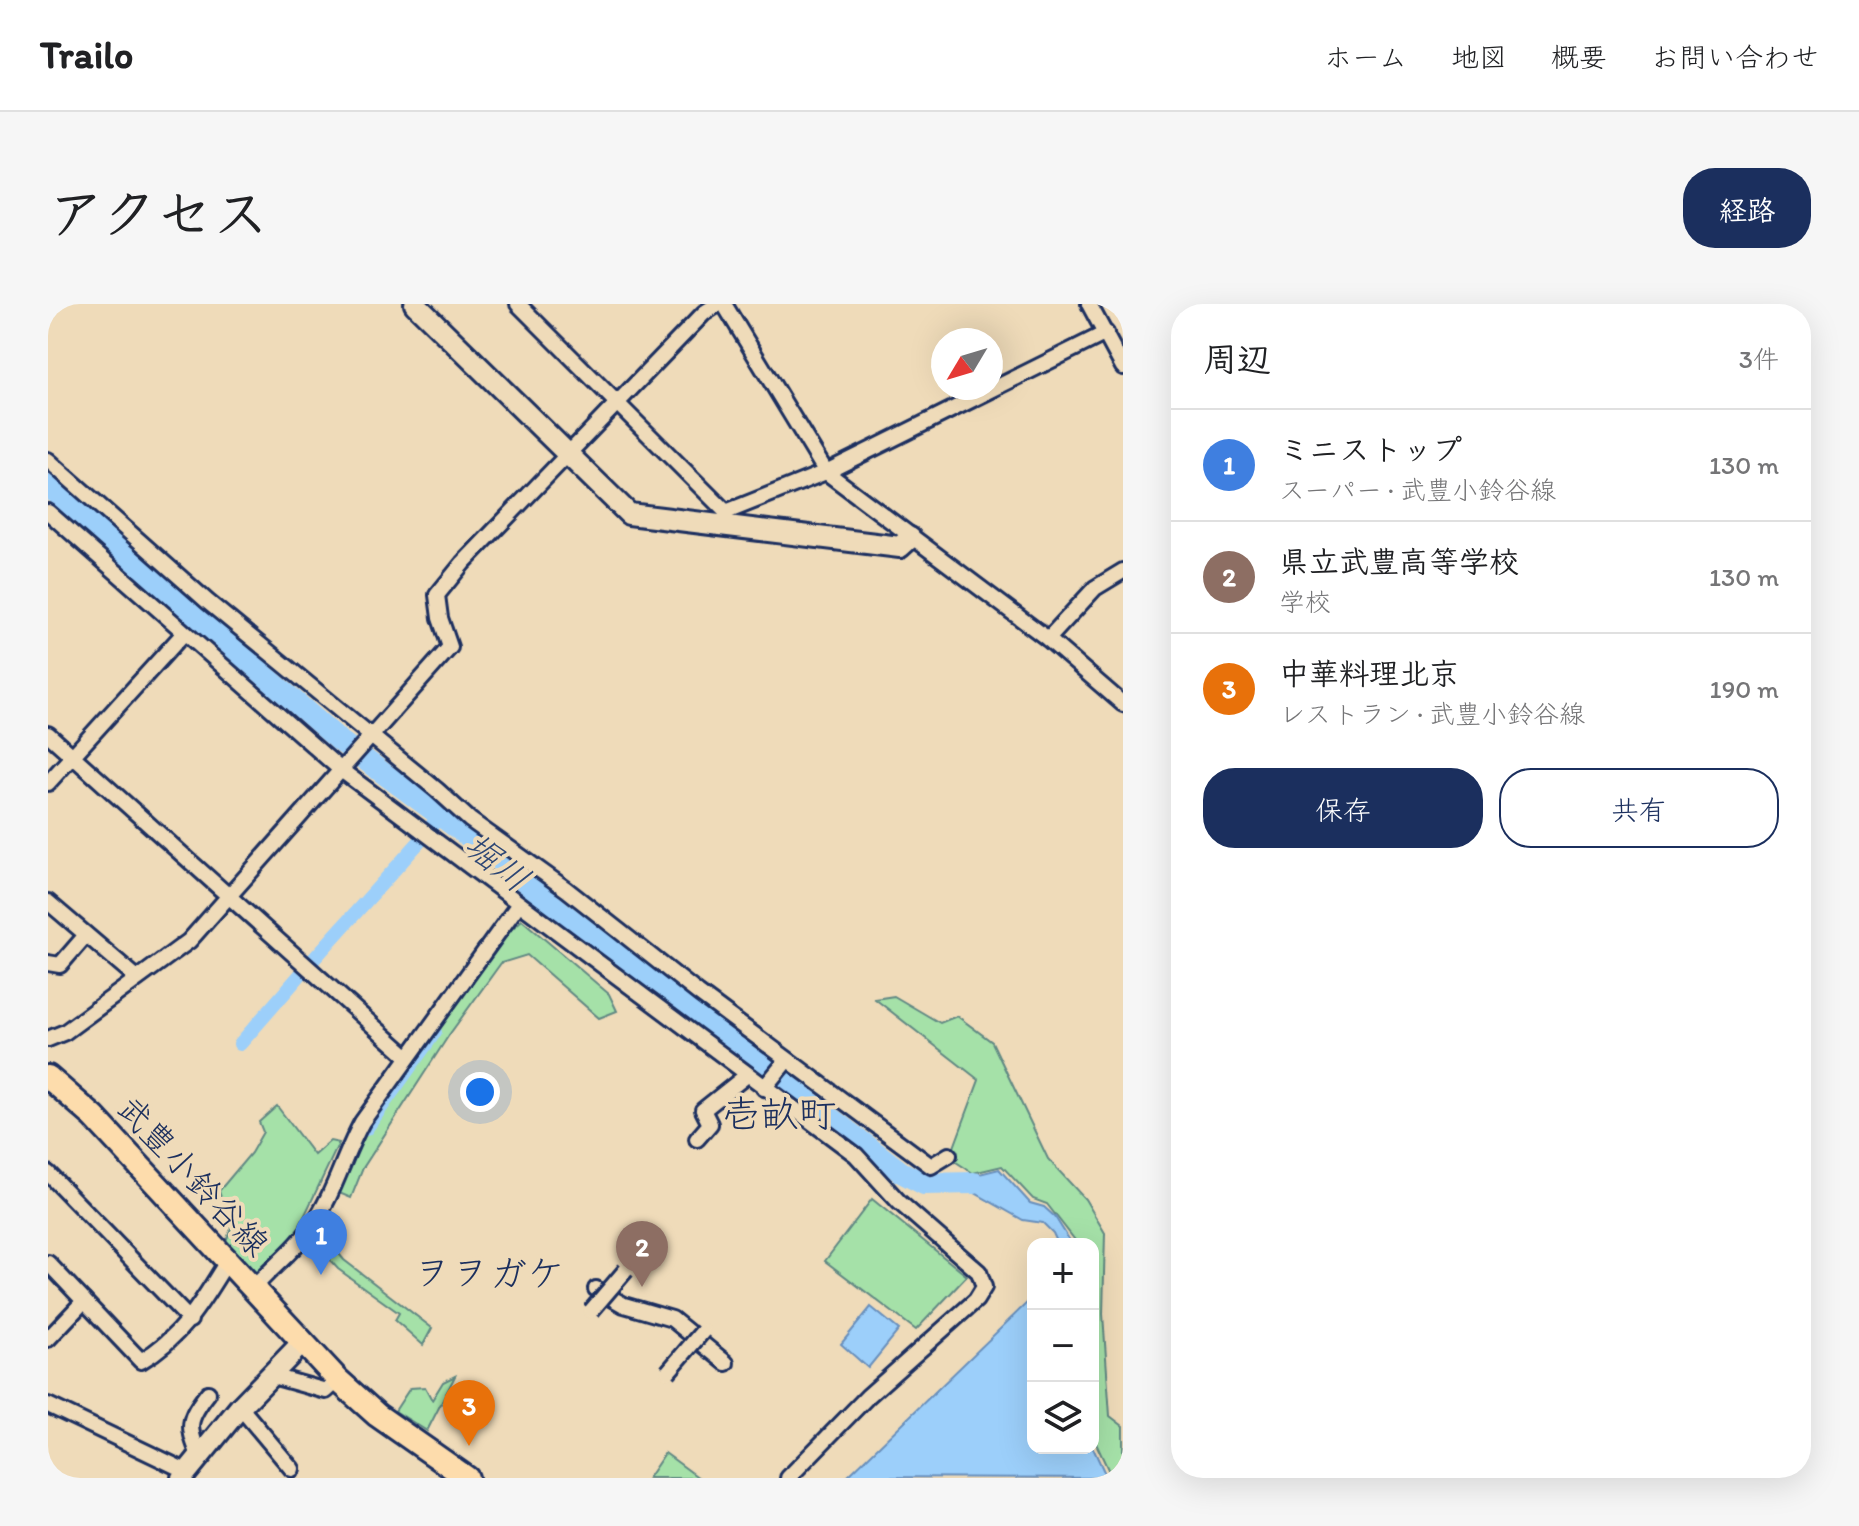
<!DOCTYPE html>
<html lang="ja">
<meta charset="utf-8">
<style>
body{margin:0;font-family:Itim,"Klee One",sans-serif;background:#f6f6f6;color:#202124}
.controls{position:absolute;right:24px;bottom:24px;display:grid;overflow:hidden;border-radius:16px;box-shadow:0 8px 32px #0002}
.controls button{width:72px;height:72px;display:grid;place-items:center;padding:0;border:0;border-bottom:2px solid #e0e0e0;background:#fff;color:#202124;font:40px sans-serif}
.compass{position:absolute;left:883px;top:24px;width:72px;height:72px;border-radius:50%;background:#fff;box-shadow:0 8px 32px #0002;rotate:232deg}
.you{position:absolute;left:432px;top:788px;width:28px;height:28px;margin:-20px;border:6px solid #fff;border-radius:50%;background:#1a73e8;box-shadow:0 0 0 12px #1a73e833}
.badge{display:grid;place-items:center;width:52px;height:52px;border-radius:50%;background:#1b2f5e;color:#fff;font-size:26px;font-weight:700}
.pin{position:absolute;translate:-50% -66px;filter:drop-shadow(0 2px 4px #0008)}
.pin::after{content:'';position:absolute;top:42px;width:28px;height:24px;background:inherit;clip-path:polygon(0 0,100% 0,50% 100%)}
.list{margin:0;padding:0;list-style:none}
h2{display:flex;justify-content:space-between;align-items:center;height:104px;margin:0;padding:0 32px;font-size:34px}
h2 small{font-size:26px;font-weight:400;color:#757577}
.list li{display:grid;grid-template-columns:52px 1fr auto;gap:24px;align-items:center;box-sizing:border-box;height:112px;padding:0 32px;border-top:2px solid #e0e0e0}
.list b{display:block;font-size:30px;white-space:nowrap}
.list p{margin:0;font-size:26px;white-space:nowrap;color:#757577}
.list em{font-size:26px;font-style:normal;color:#757577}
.actions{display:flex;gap:16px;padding:24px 32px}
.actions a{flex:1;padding:18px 0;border:2px solid #1b2f5e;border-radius:32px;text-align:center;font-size:28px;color:#1b2f5e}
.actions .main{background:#1b2f5e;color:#fff}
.icon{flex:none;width:44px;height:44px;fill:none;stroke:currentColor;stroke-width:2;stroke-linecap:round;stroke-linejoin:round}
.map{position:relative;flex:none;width:1075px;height:1174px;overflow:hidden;border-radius:32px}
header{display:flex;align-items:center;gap:48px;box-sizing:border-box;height:112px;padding:0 40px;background:#fff;border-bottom:2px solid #e0e0e0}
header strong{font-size:38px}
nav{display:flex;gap:44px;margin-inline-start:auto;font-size:28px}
.intro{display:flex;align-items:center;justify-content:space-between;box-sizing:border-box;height:192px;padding:0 48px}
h1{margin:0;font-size:56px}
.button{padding:20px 36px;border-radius:32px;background:#1b2f5e;color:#fff;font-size:28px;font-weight:700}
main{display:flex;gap:48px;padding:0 48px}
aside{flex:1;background:#fff;border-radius:32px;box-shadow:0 8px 32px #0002}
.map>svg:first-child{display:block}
.green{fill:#a5e1a8;stroke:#608883;stroke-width:2}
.water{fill:#9ccffa;stroke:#688fbc;stroke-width:2}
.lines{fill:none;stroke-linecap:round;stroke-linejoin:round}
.canal{stroke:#9ccffa;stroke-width:14}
.river{stroke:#9ccffa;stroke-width:22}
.street-casing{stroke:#1b2f5e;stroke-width:20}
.secondary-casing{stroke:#1b2f5e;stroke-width:26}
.primary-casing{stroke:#1b2f5e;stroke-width:28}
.street{stroke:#efdbb9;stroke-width:14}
.secondary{stroke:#efdbb9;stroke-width:20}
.primary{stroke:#fddcac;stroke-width:22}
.street-bridge-casing{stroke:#1b2f5e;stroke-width:20;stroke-linecap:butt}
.street-bridge{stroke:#efdbb9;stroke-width:14}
.labels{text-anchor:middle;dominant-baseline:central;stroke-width:8;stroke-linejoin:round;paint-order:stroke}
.street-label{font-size:34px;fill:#1b2f5e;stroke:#efdbb9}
.water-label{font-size:36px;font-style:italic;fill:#2e4775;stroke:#efdbb9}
.quarter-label{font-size:38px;fill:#1b2f5e;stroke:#efdbb9}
</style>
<header>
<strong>Trailo</strong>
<nav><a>ホーム</a><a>地図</a><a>概要</a><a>お問い合わせ</a></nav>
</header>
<div class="intro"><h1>アクセス</h1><a class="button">経路</a></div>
<main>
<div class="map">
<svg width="1075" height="1174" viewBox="0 0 1075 1174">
<rect width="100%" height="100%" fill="#efdbb9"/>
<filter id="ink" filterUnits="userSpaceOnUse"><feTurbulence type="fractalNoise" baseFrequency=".0125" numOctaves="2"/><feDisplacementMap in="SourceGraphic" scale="16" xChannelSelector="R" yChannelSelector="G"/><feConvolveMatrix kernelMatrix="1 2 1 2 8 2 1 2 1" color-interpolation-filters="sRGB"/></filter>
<g filter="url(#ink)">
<!-- green -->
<g class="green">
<path d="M474,616L561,690L569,707L551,714L479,651L453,659L401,731L315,864L303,894L291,889L299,857L458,630Z"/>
<path d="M846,692L892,719L909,712L944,738L1000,855L1037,895L1057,929L1055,1010L1062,1112L1075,1122V1174H1064L1045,1133V940H1030L999,900L985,895L954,862L925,869L902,854L931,776L827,695Z"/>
<path d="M229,802L266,851L282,837L291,839L246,934L208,969L178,937L183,925L171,887L203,849L215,828L211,818Z"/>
<path d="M824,895L919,972L868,1026L777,957Z"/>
<path d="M269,923L296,956L384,1024L375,1041L347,1016L351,1009L290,965L261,933Z"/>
<path d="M407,1072L379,1127L347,1107L362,1084L377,1083L384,1096L395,1078Z"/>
<path d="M617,1149L651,1174H600Z"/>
</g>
<!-- water -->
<g class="water">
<path d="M951,865L982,899L996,903L1007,913L1024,940H1010L1005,929L995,919L975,916L922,886L931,870Z"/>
<path d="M985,993V1144H1045L1059,1174L799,1173Z"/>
<path d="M823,1003L851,1026L820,1064L793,1040Z"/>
</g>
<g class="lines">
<!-- canal -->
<g class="canal">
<path d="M383,523L390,512"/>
<path d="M480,601L490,590"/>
<path d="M265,656L373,536"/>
<path d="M192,740L252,671"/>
<path d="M318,825L387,728"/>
</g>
<!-- river -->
<path class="river" d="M0,182L292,437L444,550L512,607L853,868L876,880L926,879"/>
<!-- street casing -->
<g class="street-casing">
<g id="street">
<path d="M470,0L678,208L778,168L1058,29"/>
<path d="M676,0L778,168L1000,335L1075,400"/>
<path d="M1041,0L1075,63"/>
<path d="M0,156L160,298L389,486L422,516L518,585L650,689L883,862L901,851"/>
<path d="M0,208L293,466L808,851L851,898L931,968L936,983L928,996L820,1092L740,1174"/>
<path d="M1000,335L1047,284L1075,267"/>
<path d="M0,430L360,753"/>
<path d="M0,479L136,329"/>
<path d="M0,598L88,673"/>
<path d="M0,659L12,661L38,631"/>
<path d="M0,735L17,728L141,637L402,343L392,314L389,291L415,259L656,9L670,0"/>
<path d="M716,784L739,756"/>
<path d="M649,835L662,820L655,806L699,771"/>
<path d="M0,869L142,1016"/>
<path d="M0,959L93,1057C134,1033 154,998 178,959"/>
<path d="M548,985L576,1001L624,1015L678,1059"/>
<path d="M204,986C222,964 247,947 263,923C286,891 295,853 314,818L470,601"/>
<path d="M0,1035L36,997"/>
<path d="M221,1071L278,1087L290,1076"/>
<path d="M0,1101L140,1168"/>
<path d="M192,1103L244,1165"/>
<path d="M152,1154C139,1122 139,1116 160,1089"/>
</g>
</g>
<!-- secondary casing -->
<g class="secondary-casing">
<g id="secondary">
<path d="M367,0L581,210L852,243L862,234"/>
<path d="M134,1174L192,1103L254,1039"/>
</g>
</g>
<!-- primary casing -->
<g class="primary-casing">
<path id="primary" d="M0,773L46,813L290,1076L329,1111L419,1174"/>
</g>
<!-- street -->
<use href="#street" class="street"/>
<!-- secondary -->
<use href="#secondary" class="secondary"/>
<!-- primary -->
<use href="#primary" class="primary"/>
<!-- street-bridge casing -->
<g class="street-bridge-casing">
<g id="street-bridge">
<path d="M543,1007L578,966"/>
<path d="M620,1068L655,1027"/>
</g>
</g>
<!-- street-bridge -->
<use href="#street-bridge" class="street-bridge"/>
</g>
</g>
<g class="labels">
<!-- street labels -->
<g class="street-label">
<text transform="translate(145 872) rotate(47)">武豊小鈴谷線</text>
</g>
<!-- water labels -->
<g class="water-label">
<text transform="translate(449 558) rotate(38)">堀川</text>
</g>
<!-- quarter labels -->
<g class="quarter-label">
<text x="731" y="810">壱畝町</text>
<text x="441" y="969">ヲヲガケ</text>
</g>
</g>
</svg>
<div class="controls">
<button>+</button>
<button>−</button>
<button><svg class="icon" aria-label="layers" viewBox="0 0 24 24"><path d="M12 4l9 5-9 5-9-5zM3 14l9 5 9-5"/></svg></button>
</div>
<svg class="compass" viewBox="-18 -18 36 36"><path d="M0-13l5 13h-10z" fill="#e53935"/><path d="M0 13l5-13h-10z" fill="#757577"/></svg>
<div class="you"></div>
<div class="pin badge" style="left:273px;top:971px;background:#3f7fe0">1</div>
<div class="pin badge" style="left:594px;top:983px;background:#8d6e63">2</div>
<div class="pin badge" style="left:421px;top:1142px;background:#e8710a">3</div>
</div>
<aside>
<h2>周辺<small>3件</small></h2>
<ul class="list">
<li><span class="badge" style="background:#3f7fe0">1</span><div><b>ミニストップ</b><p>スーパー · 武豊小鈴谷線</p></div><em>130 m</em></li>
<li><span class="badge" style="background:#8d6e63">2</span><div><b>県立武豊高等学校</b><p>学校</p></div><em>130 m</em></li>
<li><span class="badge" style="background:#e8710a">3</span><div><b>中華料理北京</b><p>レストラン · 武豊小鈴谷線</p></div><em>190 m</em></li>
</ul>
<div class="actions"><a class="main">保存</a><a>共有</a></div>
</aside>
</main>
